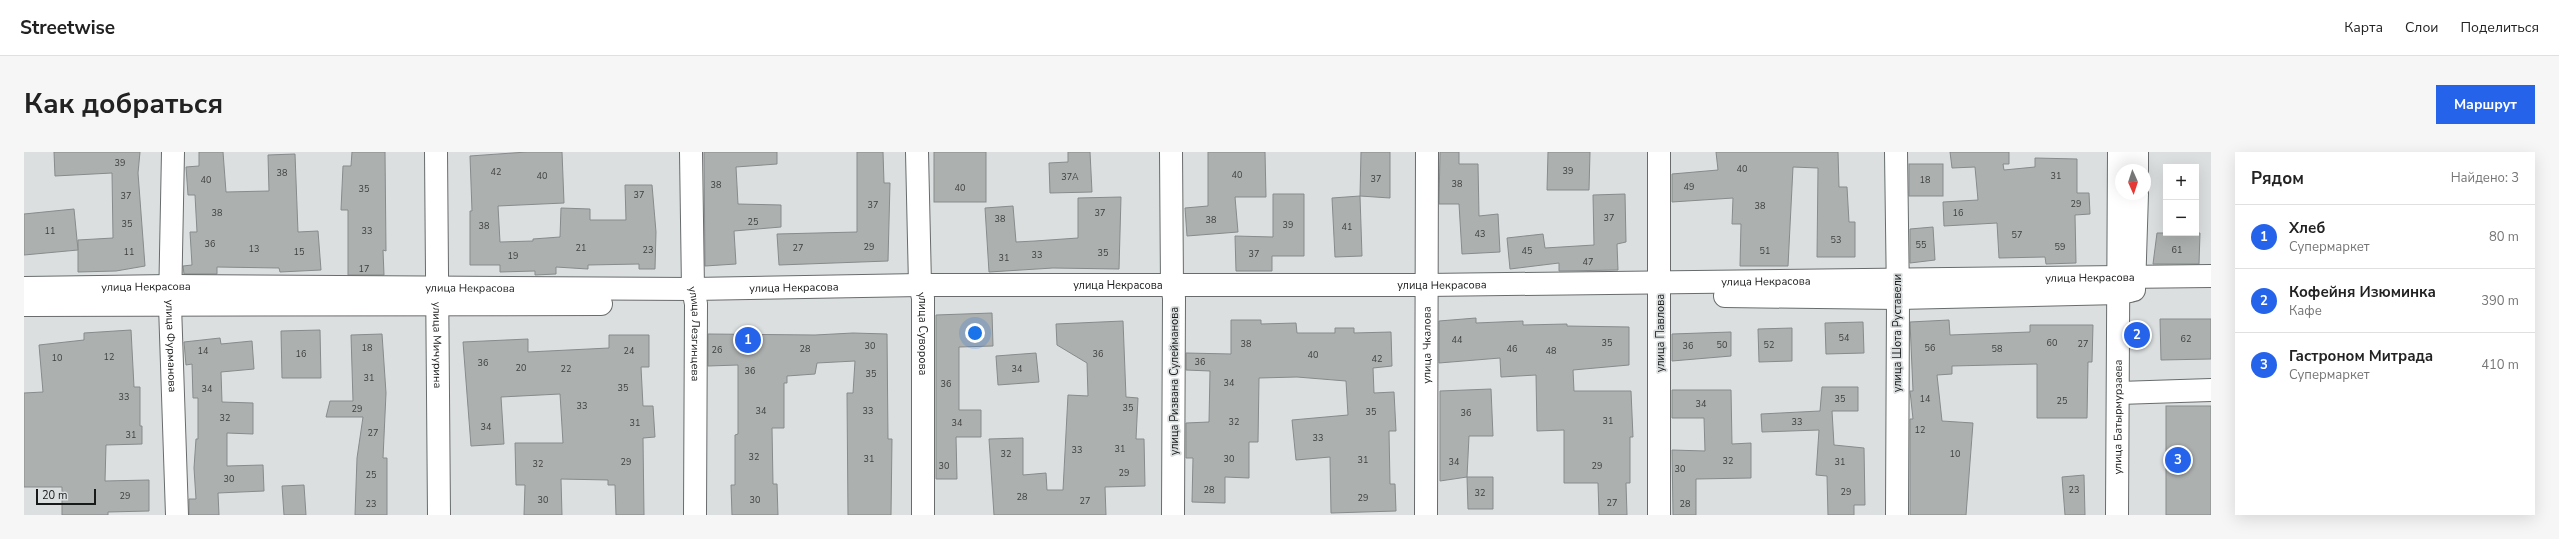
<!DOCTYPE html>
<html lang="ru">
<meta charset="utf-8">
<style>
body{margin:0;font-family:"Nunito Sans",sans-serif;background:#f6f6f6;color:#222}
.controls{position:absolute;right:12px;top:12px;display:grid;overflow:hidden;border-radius:0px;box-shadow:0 4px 16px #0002}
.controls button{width:36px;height:36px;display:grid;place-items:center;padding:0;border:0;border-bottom:1px solid #e0e0e0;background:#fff;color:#222;font:20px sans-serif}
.compass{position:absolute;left:2091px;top:12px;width:36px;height:36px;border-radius:50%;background:#fff;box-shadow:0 4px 16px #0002;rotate:177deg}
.scale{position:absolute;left:12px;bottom:10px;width:60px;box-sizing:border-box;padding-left:4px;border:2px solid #181919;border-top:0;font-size:11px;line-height:14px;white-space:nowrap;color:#181919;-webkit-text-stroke:3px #dbdfe0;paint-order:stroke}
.you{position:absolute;left:951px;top:181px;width:14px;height:14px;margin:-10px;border:3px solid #fff;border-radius:50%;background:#1a73e8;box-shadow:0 0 0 6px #1a73e833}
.badge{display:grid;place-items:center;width:26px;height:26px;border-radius:50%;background:#2563eb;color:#fff;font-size:13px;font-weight:700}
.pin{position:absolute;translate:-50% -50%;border:2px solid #fff;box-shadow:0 1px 4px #0006}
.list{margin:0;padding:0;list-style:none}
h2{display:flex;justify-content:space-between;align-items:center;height:52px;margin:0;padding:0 16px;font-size:17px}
h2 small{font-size:13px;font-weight:400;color:#767676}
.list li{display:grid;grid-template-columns:26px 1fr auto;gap:12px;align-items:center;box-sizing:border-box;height:64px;padding:0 16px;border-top:1px solid #e0e0e0}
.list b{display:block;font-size:15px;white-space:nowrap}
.list p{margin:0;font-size:13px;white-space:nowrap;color:#767676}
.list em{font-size:13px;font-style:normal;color:#767676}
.map{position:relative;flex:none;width:2187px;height:363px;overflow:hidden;border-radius:0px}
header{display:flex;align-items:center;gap:24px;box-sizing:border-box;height:56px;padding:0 20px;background:#fff;border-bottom:1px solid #e0e0e0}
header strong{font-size:19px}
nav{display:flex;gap:22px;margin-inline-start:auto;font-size:14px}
.intro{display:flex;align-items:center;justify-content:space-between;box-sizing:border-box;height:96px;padding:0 24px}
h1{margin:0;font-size:28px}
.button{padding:10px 18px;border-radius:0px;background:#2563eb;color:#fff;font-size:14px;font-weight:700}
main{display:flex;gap:24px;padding:0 24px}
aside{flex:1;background:#fff;border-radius:0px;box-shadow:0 4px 16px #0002}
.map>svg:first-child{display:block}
.building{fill:#acb0af;stroke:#878b8b}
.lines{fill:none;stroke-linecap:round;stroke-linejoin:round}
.minor-casing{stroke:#686c6c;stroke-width:24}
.minor{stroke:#fff;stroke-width:22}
.labels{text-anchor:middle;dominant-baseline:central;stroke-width:3.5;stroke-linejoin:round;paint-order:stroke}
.number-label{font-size:9px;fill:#3d3f3e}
.street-label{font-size:11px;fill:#181919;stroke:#dbdfe0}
</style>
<header>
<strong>Streetwise</strong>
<nav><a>Карта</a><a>Слои</a><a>Поделиться</a></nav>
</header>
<div class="intro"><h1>Как добраться</h1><a class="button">Маршрут</a></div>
<main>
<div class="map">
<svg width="2187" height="363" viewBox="0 0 2187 363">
<rect width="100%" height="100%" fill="#dbdfe0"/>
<!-- building -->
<g class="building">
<path d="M30,0H116L114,21L121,114L92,119L54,120V88L89,86L88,21L31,24Z"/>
<path d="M175,0H199L202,40L245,39L244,3L271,2L274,80L294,79L297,118L256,120L255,116L193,115V122H160L159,114L168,113L166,80H173L171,43H164L162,15L175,14Z"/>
<path d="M328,0H361L362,99L359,98L360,123H324V58H317L319,14H327Z"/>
<path d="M503,0H538L540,51L474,54L476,90L509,89V87L536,85L537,56L566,57V68H602L601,33H628L632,80L631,117H615V112L564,113V117L532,115V122L511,123V119L476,120V113H446V59H448L446,4Z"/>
<path d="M680,0H753V12L712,15L714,52L757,53V75L710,79L712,112L681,114Z"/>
<path d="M833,0H859L860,31H866L864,109L755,113L753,82L833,80Z"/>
<rect x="910" y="0" width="52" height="50"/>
<path d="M1044,0H1066L1068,40L1026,41L1025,11L1044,10Z"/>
<path d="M1184,0H1241L1242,45H1211L1214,80L1163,84L1161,56L1184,54Z"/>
<path d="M1337,0H1366V46L1336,44Z"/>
<path d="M1416,0H1435V12H1454L1455,64L1474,62L1476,100L1438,102L1435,52H1415Z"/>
<path d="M1524,0H1566L1565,38H1523Z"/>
<path d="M1692,0H1814L1815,35H1823L1825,70H1831V105H1793L1794,16L1769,15L1764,114H1716L1717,72H1708L1709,46L1648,50V22L1694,18Z"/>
<path d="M1926,0H1985V12H1979L1980,18L2011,15V6L2053,7V41H2065L2066,62L2051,63L2052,111L2022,112L2021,105L1975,106L1973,71L1920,74L1919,50L1954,48L1951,15L1928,16Z"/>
<rect x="1885" y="12" width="34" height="32"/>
<path d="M1249,42H1280V104H1248V119H1212L1211,84L1249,85Z"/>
<path d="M1601,42L1602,90L1593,92L1594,118L1535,119V111L1486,117L1483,86L1519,82L1521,96L1570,93L1569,43Z"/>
<path d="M1336,44L1338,104L1311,105L1308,46Z"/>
<path d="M1097,45L1095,117L1029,116L965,120L961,56L989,54L992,90L1011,89L1054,86V46Z"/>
<path d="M50,57L54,98L0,103V62Z"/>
<path d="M1909,75L1911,108L1886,111V77Z"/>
<path d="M2133,81H2176L2175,112H2129Z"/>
<path d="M968,161L969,194L935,195V258H957V285H932L933,327H912V163Z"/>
<path d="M1452,166V171L1499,169V173L1543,172V174L1605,175V213L1549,218L1550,239H1607L1609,285H1606V331H1602L1603,363H1575L1574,331H1540V278L1513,279L1512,223L1477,225L1476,206L1415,211V169Z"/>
<path d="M2136,167H2187V207L2137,208Z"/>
<path d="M1207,168H1237V172L1272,171L1273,181H1311V176H1330V181L1367,180L1368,214L1349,216L1350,241L1370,240L1372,279H1365L1366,332H1371L1372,359L1307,361L1306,305L1272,308L1268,268L1324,263L1322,229L1273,225L1235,226L1234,290H1225V326L1201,325V351L1168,350L1169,306H1162V271L1185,270L1186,219L1162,218V201L1207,202Z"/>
<path d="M1925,168L1926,183L2006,180V173H2069L2068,210H2064L2063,266H2013V212L1928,214V222L1913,223L1918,269L1949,271L1942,363H1886V267H1889L1886,239H1889L1886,170Z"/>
<path d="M1099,169L1102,245L1114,246L1112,287H1120L1121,334L1081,335L1082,363H970L965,287L999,286V323L1022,321L1023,338H1039L1044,243L1064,244L1063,211L1033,193L1032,172Z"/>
<path d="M1839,170L1840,201L1802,202L1801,171Z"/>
<path d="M1768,176V209L1735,210L1734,177Z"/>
<path d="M107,178L110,235H116V274H118V292L82,293L81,329L125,328V359L84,360V363H38V335H0V241L19,240L15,193L60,188V181Z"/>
<path d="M296,178L297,226H258L257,179Z"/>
<path d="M1707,180V204L1648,209V182Z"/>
<path d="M829,181L863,182L864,287H868L867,363H824L823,241H829L831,209L793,211L791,222L763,224V231H760V276H748L749,332H753L754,363H708L707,333H711V283L714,282V213L684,214V182L791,183Z"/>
<path d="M358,182L362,241L359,306H363V363H331L333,306L339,265H302L306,249H329L327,183Z"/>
<path d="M585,183H625V215H617L619,254H629L631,285L619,286L620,363H592L591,333H584V328L537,327L538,363H500L501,333H492L491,291H539L536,242L477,245L480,292L447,294L439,190L504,187V200L585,196Z"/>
<path d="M196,186L197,192L228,189L230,217L197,220L198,250L229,251V282L203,281V314L239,313L240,339L194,341L195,363H165V347H172L170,316L172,287H174V246H169L168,212L162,213L160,190Z"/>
<path d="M1012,201L1015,230L974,233L972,204Z"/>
<path d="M1798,235H1834V259H1808L1810,293L1840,296L1841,353H1830V363H1804L1803,324L1792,323L1795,278L1738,280L1737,262L1796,259Z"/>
<path d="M1467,237L1469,284H1445L1443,325L1416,329V239Z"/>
<path d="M1648,238H1707L1708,292L1727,291V326L1672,327V363H1649L1648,298L1681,299L1680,266H1648Z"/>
<rect x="2142" y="254" width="45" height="109"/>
<path d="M2060,323L2061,363H2041L2038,325Z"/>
<path d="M1443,325H1469V357H1444Z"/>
<path d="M280,333L282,363H260L258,334Z"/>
</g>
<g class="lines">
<!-- minor casing -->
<g class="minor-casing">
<g id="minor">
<path id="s1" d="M149,0L146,153L153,363"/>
<path id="s2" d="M412,0L415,363"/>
<path id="s3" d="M667,0L669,137L672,152L671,363"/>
<path id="s4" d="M893,0L896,133L899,146V363"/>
<path d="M1147,0L1148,134L1150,146L1149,363"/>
<path d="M1872,0L1874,146L1873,363"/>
<path d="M2113,18V0"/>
<path id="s5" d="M0,136L148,134L669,137L896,133H1402L2187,124"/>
<path d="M2110,138L2113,42"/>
<path d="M1701,144L1874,146L2096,141L2106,139"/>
<path d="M0,153L577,152"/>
<path d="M2095,241L2187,238"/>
<path id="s6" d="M1402,363L1403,0"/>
<path d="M1635,363V0"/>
<path id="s7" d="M2093,363L2095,0"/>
</g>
</g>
<!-- minor -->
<use href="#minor" class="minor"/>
</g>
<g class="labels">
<!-- number labels -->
<g class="number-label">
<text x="96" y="11">39</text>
<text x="1718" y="17">40</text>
<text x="1544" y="19">39</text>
<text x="472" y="20">42</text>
<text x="258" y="21">38</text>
<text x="1213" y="23">40</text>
<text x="518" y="24">40</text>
<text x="2032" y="24">31</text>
<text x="1046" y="25">37А</text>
<text x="1352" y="27">37</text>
<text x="182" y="28">40</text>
<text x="1901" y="28">18</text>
<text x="1433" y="32">38</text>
<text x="692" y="33">38</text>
<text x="1665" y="35">49</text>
<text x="936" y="36">40</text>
<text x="340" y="37">35</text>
<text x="615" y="43">37</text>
<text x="102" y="44">37</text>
<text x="2052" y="52">29</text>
<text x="849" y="53">37</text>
<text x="1736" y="54">38</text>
<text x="193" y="61">38</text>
<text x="1076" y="61">37</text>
<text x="1934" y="61">16</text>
<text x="1585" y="66">37</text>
<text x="976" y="67">38</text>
<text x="1187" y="68">38</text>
<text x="729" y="70">25</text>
<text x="103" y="72">35</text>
<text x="1264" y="73">39</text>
<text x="460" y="74">38</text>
<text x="1323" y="75">41</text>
<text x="26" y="79">11</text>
<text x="343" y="79">33</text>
<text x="1456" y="82">43</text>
<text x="1993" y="83">57</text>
<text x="1812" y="88">53</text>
<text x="186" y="92">36</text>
<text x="1897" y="93">55</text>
<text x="845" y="95">29</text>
<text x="2036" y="95">59</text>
<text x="557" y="96">21</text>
<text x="774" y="96">27</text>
<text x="230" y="97">13</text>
<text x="624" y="98">23</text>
<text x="2153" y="98">61</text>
<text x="1503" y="99">45</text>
<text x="1741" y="99">51</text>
<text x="105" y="100">11</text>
<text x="275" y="100">15</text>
<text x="1079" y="101">35</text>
<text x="1230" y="102">37</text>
<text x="1013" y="103">33</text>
<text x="489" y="104">19</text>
<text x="980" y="106">31</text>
<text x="1564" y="110">47</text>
<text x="340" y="117">17</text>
<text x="1820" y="186">54</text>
<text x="2162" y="187">62</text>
<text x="1433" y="188">44</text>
<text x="1583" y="191">35</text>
<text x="2028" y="191">60</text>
<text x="1222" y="192">38</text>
<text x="2059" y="192">27</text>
<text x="1698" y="193">50</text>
<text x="1745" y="193">52</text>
<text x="846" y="194">30</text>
<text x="1664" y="194">36</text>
<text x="343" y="196">18</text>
<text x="1906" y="196">56</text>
<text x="781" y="197">28</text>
<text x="1488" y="197">46</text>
<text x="1973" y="197">58</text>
<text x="693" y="198">26</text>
<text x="179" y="199">14</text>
<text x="605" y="199">24</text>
<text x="1527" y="199">48</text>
<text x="277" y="202">16</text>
<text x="1074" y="202">36</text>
<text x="1289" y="203">40</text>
<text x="85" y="205">12</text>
<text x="33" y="206">10</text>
<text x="1353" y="207">42</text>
<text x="1176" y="210">36</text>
<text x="459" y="211">36</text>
<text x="497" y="216">20</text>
<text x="542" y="217">22</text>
<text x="993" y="217">34</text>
<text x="726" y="219">36</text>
<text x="847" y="222">35</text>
<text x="345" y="226">31</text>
<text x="1205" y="231">34</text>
<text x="922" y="232">36</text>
<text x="599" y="236">35</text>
<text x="183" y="237">34</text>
<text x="100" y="245">33</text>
<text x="1816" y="247">35</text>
<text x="1901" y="247">14</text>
<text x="2038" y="249">25</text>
<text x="1677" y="252">34</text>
<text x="558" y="254">33</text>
<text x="1104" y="256">35</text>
<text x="333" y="257">29</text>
<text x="737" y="259">34</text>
<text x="844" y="259">33</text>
<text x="1347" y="260">35</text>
<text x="1442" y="261">36</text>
<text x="201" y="266">32</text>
<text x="1584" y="269">31</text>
<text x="1210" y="270">32</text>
<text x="1773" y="270">33</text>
<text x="611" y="271">31</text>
<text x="933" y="271">34</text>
<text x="462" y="275">34</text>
<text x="1896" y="278">12</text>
<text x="349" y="281">27</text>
<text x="107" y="283">31</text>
<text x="1294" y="286">33</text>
<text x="1096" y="297">31</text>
<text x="1053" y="298">33</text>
<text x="982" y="302">32</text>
<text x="1931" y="302">10</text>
<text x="730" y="305">32</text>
<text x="845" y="307">31</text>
<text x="1205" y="307">30</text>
<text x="1339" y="308">31</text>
<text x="1704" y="309">32</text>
<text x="602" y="310">29</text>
<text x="1430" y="310">34</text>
<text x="1816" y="310">31</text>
<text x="514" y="312">32</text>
<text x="920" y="314">30</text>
<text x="1573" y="314">29</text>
<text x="1656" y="317">30</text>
<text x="1100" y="321">29</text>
<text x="347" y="323">25</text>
<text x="205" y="327">30</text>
<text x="1185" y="338">28</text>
<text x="2050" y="338">23</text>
<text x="1822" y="340">29</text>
<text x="1456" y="341">32</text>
<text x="101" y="344">29</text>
<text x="998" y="345">28</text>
<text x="1339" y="346">29</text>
<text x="519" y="348">30</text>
<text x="731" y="348">30</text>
<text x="1061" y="349">27</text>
<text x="1588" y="351">27</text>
<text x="347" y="352">23</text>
<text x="1661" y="352">28</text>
</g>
<!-- street labels -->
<g class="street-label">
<text stroke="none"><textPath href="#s5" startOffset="2066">улица Некрасова</textPath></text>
<text stroke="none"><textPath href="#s5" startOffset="1742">улица Некрасова</textPath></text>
<text stroke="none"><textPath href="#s5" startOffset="1418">улица Некрасова</textPath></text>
<text stroke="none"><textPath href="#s5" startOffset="122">улица Некрасова</textPath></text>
<text stroke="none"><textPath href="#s5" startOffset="1094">улица Некрасова</textPath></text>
<text stroke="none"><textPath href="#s5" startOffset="446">улица Некрасова</textPath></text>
<text stroke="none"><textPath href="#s5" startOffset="770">улица Некрасова</textPath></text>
<text stroke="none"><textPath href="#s3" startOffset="182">улица Лезгинцева</textPath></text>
<text stroke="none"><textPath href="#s4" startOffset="182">улица Суворова</textPath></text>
<text transform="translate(1636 181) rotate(-90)">улица Павлова</text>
<text transform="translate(1873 181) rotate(-90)">улица Шота Руставели</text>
<text stroke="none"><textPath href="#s2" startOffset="193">улица Мичурина</textPath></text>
<text stroke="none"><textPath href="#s6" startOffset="170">улица Чкалова</textPath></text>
<text stroke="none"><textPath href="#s1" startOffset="194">улица Фурманова</textPath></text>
<text transform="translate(1150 229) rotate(-90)">улица Ризвана Сулейманова</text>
<text stroke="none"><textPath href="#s7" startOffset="98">улица Батырмурзаева</textPath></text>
</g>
</g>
</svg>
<div class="controls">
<button>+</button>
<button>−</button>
</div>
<svg class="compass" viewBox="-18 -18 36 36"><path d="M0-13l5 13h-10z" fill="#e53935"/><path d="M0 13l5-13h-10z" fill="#767676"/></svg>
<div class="scale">20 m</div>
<div class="you"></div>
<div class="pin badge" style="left:724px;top:188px">1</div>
<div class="pin badge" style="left:2113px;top:183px">2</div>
<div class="pin badge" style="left:2154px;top:308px">3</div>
</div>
<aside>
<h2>Рядом<small>Найдено: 3</small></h2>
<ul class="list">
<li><span class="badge">1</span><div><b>Хлеб</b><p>Супермаркет</p></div><em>80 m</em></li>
<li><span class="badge">2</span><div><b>Кофейня Изюминка</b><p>Кафе</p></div><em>390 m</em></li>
<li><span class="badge">3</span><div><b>Гастроном Митрада</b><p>Супермаркет</p></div><em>410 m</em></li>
</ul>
</aside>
</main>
